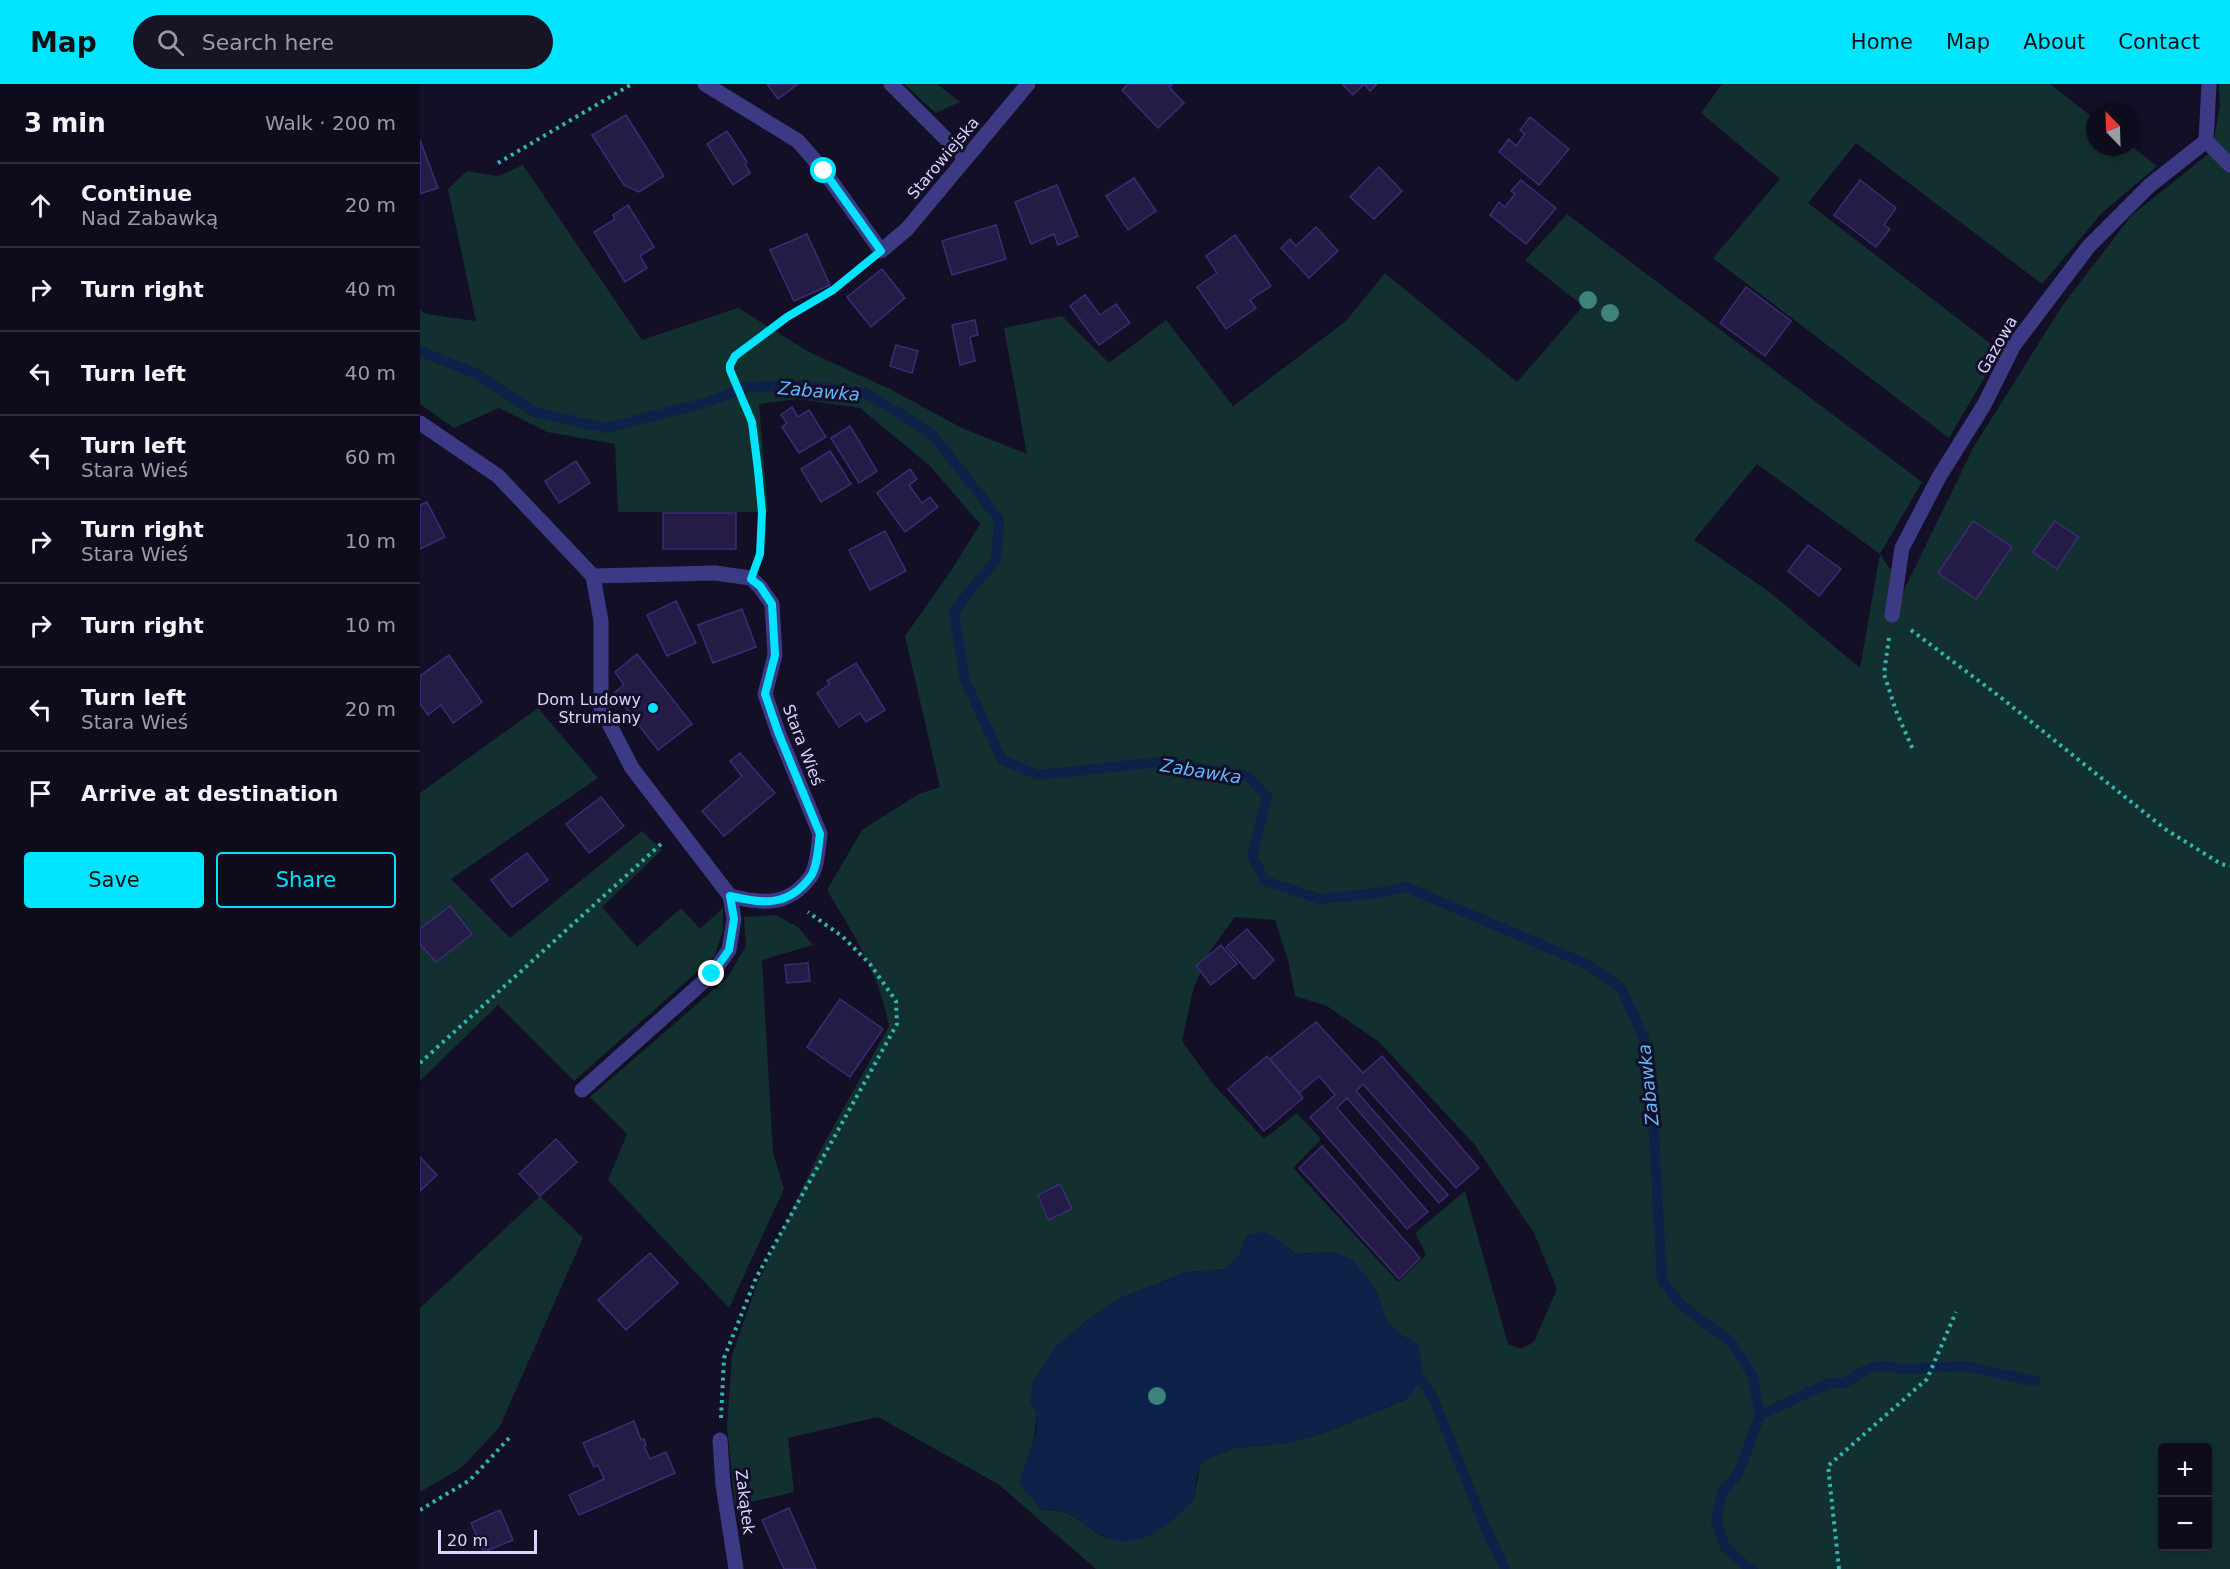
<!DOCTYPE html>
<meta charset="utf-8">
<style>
body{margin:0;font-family:"DejaVu Sans",sans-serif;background:#171425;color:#f1f3f6}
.controls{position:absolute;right:18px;bottom:18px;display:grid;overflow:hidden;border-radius:6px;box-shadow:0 3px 15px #0003}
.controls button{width:54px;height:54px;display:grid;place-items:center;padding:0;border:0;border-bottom:2px solid #2e2b3b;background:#0e0b1c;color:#f1f3f6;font:30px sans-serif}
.compass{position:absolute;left:1666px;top:18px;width:54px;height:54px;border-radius:50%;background:#0e0b1c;box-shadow:0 3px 15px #0003;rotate:337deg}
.scale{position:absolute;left:18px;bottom:15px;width:99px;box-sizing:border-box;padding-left:6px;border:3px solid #d9d4ff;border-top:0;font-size:16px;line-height:21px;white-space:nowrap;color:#d9d4ff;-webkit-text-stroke:4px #130f26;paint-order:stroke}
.stop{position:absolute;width:18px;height:18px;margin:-14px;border:4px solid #00e5ff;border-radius:50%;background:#fff}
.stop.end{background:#00e5ff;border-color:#fff;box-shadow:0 2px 6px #0008}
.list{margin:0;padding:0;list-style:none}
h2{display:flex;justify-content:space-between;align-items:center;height:78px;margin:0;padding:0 24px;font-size:26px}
h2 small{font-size:20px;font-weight:400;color:#9b9ba3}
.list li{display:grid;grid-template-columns:39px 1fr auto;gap:18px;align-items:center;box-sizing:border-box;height:84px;padding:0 24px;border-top:2px solid #2e2b3b}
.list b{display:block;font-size:22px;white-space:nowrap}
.list p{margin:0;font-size:20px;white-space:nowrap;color:#9b9ba3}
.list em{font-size:20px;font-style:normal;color:#9b9ba3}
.actions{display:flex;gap:12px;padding:18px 24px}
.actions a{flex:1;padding:14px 0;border:2px solid #00e5ff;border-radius:6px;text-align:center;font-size:21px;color:#00e5ff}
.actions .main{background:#00e5ff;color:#111}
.icon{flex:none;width:33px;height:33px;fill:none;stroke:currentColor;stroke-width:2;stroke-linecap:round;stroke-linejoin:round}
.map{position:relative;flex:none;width:1810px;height:1485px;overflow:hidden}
header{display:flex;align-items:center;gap:36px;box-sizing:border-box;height:84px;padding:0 30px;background:#00e5ff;color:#111}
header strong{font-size:28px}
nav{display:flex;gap:33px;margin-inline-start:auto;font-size:21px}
.search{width:420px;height:54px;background:#171425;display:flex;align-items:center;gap:15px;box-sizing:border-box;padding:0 21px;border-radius:33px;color:#9b9ba3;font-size:22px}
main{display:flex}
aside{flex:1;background:#0e0b1c}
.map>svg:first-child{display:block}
.green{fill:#12302f;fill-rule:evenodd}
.water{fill:#0c2248}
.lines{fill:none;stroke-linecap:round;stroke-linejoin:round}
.stream{stroke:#0c2248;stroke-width:10}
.building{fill:#241b47;stroke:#3b2d73;stroke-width:1.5}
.path{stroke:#2fb8b0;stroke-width:4;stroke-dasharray:3 4.5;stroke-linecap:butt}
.minor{stroke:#3d3a85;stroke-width:15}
.tree{fill:#3d827b}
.route{stroke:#00e5ff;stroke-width:8}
.poi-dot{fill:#00e5ff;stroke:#130f26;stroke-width:2}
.labels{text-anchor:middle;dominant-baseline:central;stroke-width:6;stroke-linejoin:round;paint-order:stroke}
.street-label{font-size:16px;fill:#d9d4ff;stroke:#130f26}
.poi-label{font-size:16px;fill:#d9d4ff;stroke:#130f26;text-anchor:end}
.water-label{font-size:18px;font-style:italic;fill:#62b6ff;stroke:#130f26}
</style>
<header>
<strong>Map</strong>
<div class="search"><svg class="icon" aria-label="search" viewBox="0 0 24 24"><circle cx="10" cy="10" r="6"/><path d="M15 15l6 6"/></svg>Search here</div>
<nav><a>Home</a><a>Map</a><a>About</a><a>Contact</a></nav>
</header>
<main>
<aside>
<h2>3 min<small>Walk · 200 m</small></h2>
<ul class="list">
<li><svg class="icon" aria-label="ahead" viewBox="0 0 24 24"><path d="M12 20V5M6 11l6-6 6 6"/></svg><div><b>Continue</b><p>Nad Zabawką</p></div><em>20 m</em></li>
<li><svg class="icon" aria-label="right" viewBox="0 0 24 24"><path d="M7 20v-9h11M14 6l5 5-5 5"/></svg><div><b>Turn right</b></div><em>40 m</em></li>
<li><svg class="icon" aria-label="left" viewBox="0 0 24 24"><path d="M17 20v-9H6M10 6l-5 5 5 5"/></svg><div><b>Turn left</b></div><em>40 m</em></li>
<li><svg class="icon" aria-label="left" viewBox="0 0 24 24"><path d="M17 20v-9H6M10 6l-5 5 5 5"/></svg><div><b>Turn left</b><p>Stara Wieś</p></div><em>60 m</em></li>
<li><svg class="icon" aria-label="right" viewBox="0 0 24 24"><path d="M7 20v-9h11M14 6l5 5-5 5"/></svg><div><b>Turn right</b><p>Stara Wieś</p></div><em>10 m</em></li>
<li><svg class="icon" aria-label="right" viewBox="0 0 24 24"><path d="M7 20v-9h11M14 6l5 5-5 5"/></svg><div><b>Turn right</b></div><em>10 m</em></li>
<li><svg class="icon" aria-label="left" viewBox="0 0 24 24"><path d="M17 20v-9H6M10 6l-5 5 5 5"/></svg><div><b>Turn left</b><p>Stara Wieś</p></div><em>20 m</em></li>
<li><svg class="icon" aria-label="arrive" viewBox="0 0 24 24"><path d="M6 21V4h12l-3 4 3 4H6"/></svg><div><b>Arrive at destination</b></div></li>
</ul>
<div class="actions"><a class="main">Save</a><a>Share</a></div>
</aside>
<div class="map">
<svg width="1810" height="1485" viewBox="0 0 1810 1485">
<rect width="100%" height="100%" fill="#130f26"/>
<!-- green -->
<g class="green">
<path d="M484,0H517L540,18L516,29Z"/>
<path d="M1302,0H1630L1675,35V63L1711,62L1737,82L1682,129L1622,200L1436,59L1388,119L1580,267L1529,354L1293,174L1360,95L1281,29Z"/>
<path d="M1799,0H1810V1485H676L578,1400L458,1333L368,1354L374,1408L315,1422L307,1342L312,1271L337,1200L378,1113L400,1067L469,942C458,887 435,853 407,806L442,746L499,710L520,703L485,552L531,487L560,440L510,382L440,324L378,315L339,320L348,428H198L195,360L127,348L79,324L34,344L0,320V226L6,230L56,237L28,105L47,87L78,92L103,81L222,256L318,224L389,268L470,305L542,344L607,370L584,244L642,232L689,279L746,236L813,322L926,237L965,189L1097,298L1163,222L1105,176L1147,130L1502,398L1460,470L1484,506L1553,364L1642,222L1711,132L1792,67L1800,21ZM1337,380L1460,470L1440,584L1348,507L1274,456ZM815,833L855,836L868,876L875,912L907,922L959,958L1054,1060L1114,1149L1137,1205L1114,1258L1101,1265L1088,1260L1045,1107L995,1149L1006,1171L978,1198L873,1084L901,1055L877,1029L844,1055L793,1000L762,957L773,906L790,867ZM861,1157L875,1170L914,1168L955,1204L967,1238L981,1251L998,1261L985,1316L901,1350L868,1359L814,1364L781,1378C779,1386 776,1409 773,1414C764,1432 721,1447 702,1457C696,1455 689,1455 683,1452C657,1439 655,1424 622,1427L612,1365L617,1330L610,1315L635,1264L664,1239L696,1216L767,1188L806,1185L819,1171ZM1742,1364H1788V1462H1742Z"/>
<path d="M118,624L178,694L31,795L90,854L222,747L242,766L182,823L217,863L261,824L280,845L303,824V846L295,872L154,997L78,921L0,997V709Z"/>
<path d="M355,831L378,843L393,861L342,876L353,1069L364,1105L309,1224L188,1096L207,1050L170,1013L307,894L326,862L324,833Z"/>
<path d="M120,1112L163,1154L79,1344L41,1384L0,1408V1224Z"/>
</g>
<!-- water -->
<path class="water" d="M844,1148L861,1157L875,1170L914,1168L932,1175L955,1204L967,1238L981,1251L998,1261C1005,1286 1004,1298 985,1316L901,1350L868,1359L814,1364L782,1378C780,1384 777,1390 776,1396C775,1401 776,1409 774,1414C770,1421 761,1428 755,1434C735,1451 710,1465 684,1452C657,1439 656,1424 622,1427L599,1399L616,1348L617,1330L610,1315L613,1297L635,1264L664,1239L696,1216L767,1188L806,1185L819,1171L826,1152Z"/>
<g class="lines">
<!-- stream -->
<g class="stream">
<path d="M0,267L57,290L115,328L185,344L288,318L326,303L381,301L446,309L511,349L579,435L576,477L556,499L534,528L545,596L582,676L618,691L740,678L828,692L847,713L832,772L845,797L900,815L959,809L986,803L1164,879L1201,904L1224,954L1233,1032L1242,1196L1261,1221L1311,1258L1333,1292L1340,1331L1319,1388L1302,1409L1296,1437L1305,1463L1325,1481L1333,1485"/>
<path d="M1001,1296L1014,1316L1065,1443L1085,1485"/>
<path d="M1340,1331L1409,1299H1424L1450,1284L1462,1282L1484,1285L1544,1282L1615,1297"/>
</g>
</g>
<!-- building -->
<g class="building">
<path d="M347,0H378L358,15Z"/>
<path d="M708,0H753L749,3L764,19L738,44L702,6Z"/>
<path d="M922,0H957L950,7L944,0L933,11Z"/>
<path d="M206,31L244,92L219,108L204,101L172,51Z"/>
<path d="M1110,33L1149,65L1119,101L1079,68L1089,55L1096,62L1105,50L1100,46Z"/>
<path d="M307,47L327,78L325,80L330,89L313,101L287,60Z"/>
<path d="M0,56L18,104L0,110Z"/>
<path d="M959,83L982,107L954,135L930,113Z"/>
<path d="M714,94L736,127L708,146L686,112Z"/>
<path d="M1101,96L1136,124L1106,160L1070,131L1079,118L1085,123L1095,110L1091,107Z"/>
<path d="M1440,96L1476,124L1464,141L1470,145L1456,163L1414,131Z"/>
<path d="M637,101L658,152L638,161L634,150L611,160L595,118Z"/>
<path d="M208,121L234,163L220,172L227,184L205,198L174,148L195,135L193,131Z"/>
<path d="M576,141L586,175L532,191L522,157Z"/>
<path d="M896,143L918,167L889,194L861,164L870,155L876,162Z"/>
<path d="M387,150L410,201L374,217L350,166Z"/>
<path d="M815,151L851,202L830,216L836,224L806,245L777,203L797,189L786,172Z"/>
<path d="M462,185L485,214L451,243L427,213Z"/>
<path d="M1326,203L1371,237L1345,272L1300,239Z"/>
<path d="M665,211L680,231L696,220L710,239L679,261L650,222Z"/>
<path d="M555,236L558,251L550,253L555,277L540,281L532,241Z"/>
<path d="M476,261L498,267L492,289L470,282Z"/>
<path d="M372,323L378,333L389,326L406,353L379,369L362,343L367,339L361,331Z"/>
<path d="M430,342L457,387L439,399L411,354Z"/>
<path d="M410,367L431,400L401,418L381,385Z"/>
<path d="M156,377L170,399L139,419L125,397Z"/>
<path d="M490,385L497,395L489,401L502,419L510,413L518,423L485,448L457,409Z"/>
<path d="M7,418L25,453L0,465V421Z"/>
<rect x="243" y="429" width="73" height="36"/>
<path d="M1553,437L1592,463L1556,515L1518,489Z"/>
<path d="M1635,437L1658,453L1637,485L1613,468Z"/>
<path d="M465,447L486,487L450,506L429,466Z"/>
<path d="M1388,461L1421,485L1399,512L1368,487Z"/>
<path d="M256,517L276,559L247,572L227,531Z"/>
<path d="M322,525L336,563L293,579L278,541Z"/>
<path d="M217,570L272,640L238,666L194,609L204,601L195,588Z"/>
<path d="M29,571L62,618L33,639L21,621L8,631L0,620V592Z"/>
<path d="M436,579L465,626L446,638L440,629L419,643L397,609L410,600L407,597Z"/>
<path d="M320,669L355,709L304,752L282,727L322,692L310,677Z"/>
<path d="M181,713L204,742L169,769L146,740Z"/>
<path d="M107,769L128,796L92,823L71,796Z"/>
<path d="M30,822L52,850L16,878L0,860V845Z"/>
<path d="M827,845L854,876L834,895L806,863Z"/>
<path d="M801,861L817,880L791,901L776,882Z"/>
<path d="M388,879L390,897L367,899L365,881Z"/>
<path d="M420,915L463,945L430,993L387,963Z"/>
<path d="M896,938L943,989L962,972L1059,1084L1036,1104L943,1000L936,1007L1028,1111L1019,1119L927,1014L917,1024L1008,1128L987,1145L890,1033L915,1011L899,992L879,1009L850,975Z"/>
<path d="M847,972L883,1014L844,1047L808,1005Z"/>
<path d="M136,1055L157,1078L120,1112L99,1090Z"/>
<path d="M902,1062L1000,1174L979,1195L879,1084Z"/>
<path d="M0,1073L17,1091L0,1107Z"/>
<path d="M640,1100L652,1125L628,1136L618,1111Z"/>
<path d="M230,1169L258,1199L206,1246L178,1216Z"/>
<path d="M214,1337L221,1356L224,1355L226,1361L224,1362L230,1375L246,1368L255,1389L159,1431L149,1411L184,1395L178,1381L174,1383L163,1359Z"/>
<path d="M369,1424L396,1485H364L342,1436Z"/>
<path d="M80,1426L93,1456L64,1468L51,1439Z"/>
</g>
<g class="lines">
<!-- path -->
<g class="path">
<path d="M78,79L212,0"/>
<path d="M340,471L342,428L332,338L310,287V281L315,272L367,233L413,206L442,182"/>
<path d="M1491,546L1579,612L1745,745L1801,780L1810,782"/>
<path d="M1469,554L1464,590L1476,627L1494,668"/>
<path d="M0,979L241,760"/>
<path d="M301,1334L304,1274L336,1194L477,940L476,917L450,880L423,853L388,828"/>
<path d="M0,1426L50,1396L90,1353"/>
<path d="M1419,1485L1408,1382L1507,1295L1536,1228"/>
</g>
<!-- minor -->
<g class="minor">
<path d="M285,0L378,57L404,87L461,167L487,145L608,0"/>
<path d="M471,0L545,74"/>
<path d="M1789,0L1786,57L1810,81"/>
<path d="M0,339L78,392L173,492L181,537V624L212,684L310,812L314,835L309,866L292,890L162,1006"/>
<path d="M173,492L295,489L331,494L340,503L352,520L355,571L345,610L358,648L400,750C398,762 398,781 391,792C369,823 343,820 310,812"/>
<path d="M1472,531L1482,464L1519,393L1564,321L1594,261L1669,162L1729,102L1786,57"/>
<path d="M300,1356L303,1401L316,1485"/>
</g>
</g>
<!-- trees -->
<g class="tree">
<circle cx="1168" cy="216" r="9"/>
<circle cx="1190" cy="229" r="9"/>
<circle cx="737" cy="1312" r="9"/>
</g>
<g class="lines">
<!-- route -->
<path class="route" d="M292,890L309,866L314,835L310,812C343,820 369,823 391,792C398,781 398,762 400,750L358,648L345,610L355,571L352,520L340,502L331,495L340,470L342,428L338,386L332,338L310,286V281L315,272L367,233L413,206L461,167L404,87"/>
</g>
<!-- markers -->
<circle class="poi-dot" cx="233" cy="624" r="6"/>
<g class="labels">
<!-- street labels -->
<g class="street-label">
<text transform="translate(523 74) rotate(-50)">Starowiejska</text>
<text transform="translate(1577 261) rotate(-60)">Gazowa</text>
<text transform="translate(383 661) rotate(69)">Stara Wieś</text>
<text transform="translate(325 1418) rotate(83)">Zakątek</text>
</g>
<!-- poi labels -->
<g class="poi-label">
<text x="221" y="615">Dom Ludowy<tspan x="221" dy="18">Strumiany</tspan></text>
</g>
<!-- water labels -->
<g class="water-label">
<text transform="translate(399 307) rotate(5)">Zabawka</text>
<text transform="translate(781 687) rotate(9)">Zabawka</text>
<text transform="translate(1228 1001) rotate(-96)">Zabawka</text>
</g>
</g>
</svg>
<div class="controls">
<button>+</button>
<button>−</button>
</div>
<svg class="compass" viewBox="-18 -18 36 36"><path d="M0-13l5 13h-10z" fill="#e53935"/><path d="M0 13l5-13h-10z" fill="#9b9ba3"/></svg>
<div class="scale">20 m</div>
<div class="stop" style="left:404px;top:87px"></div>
<div class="stop end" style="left:292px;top:890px"></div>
</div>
</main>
